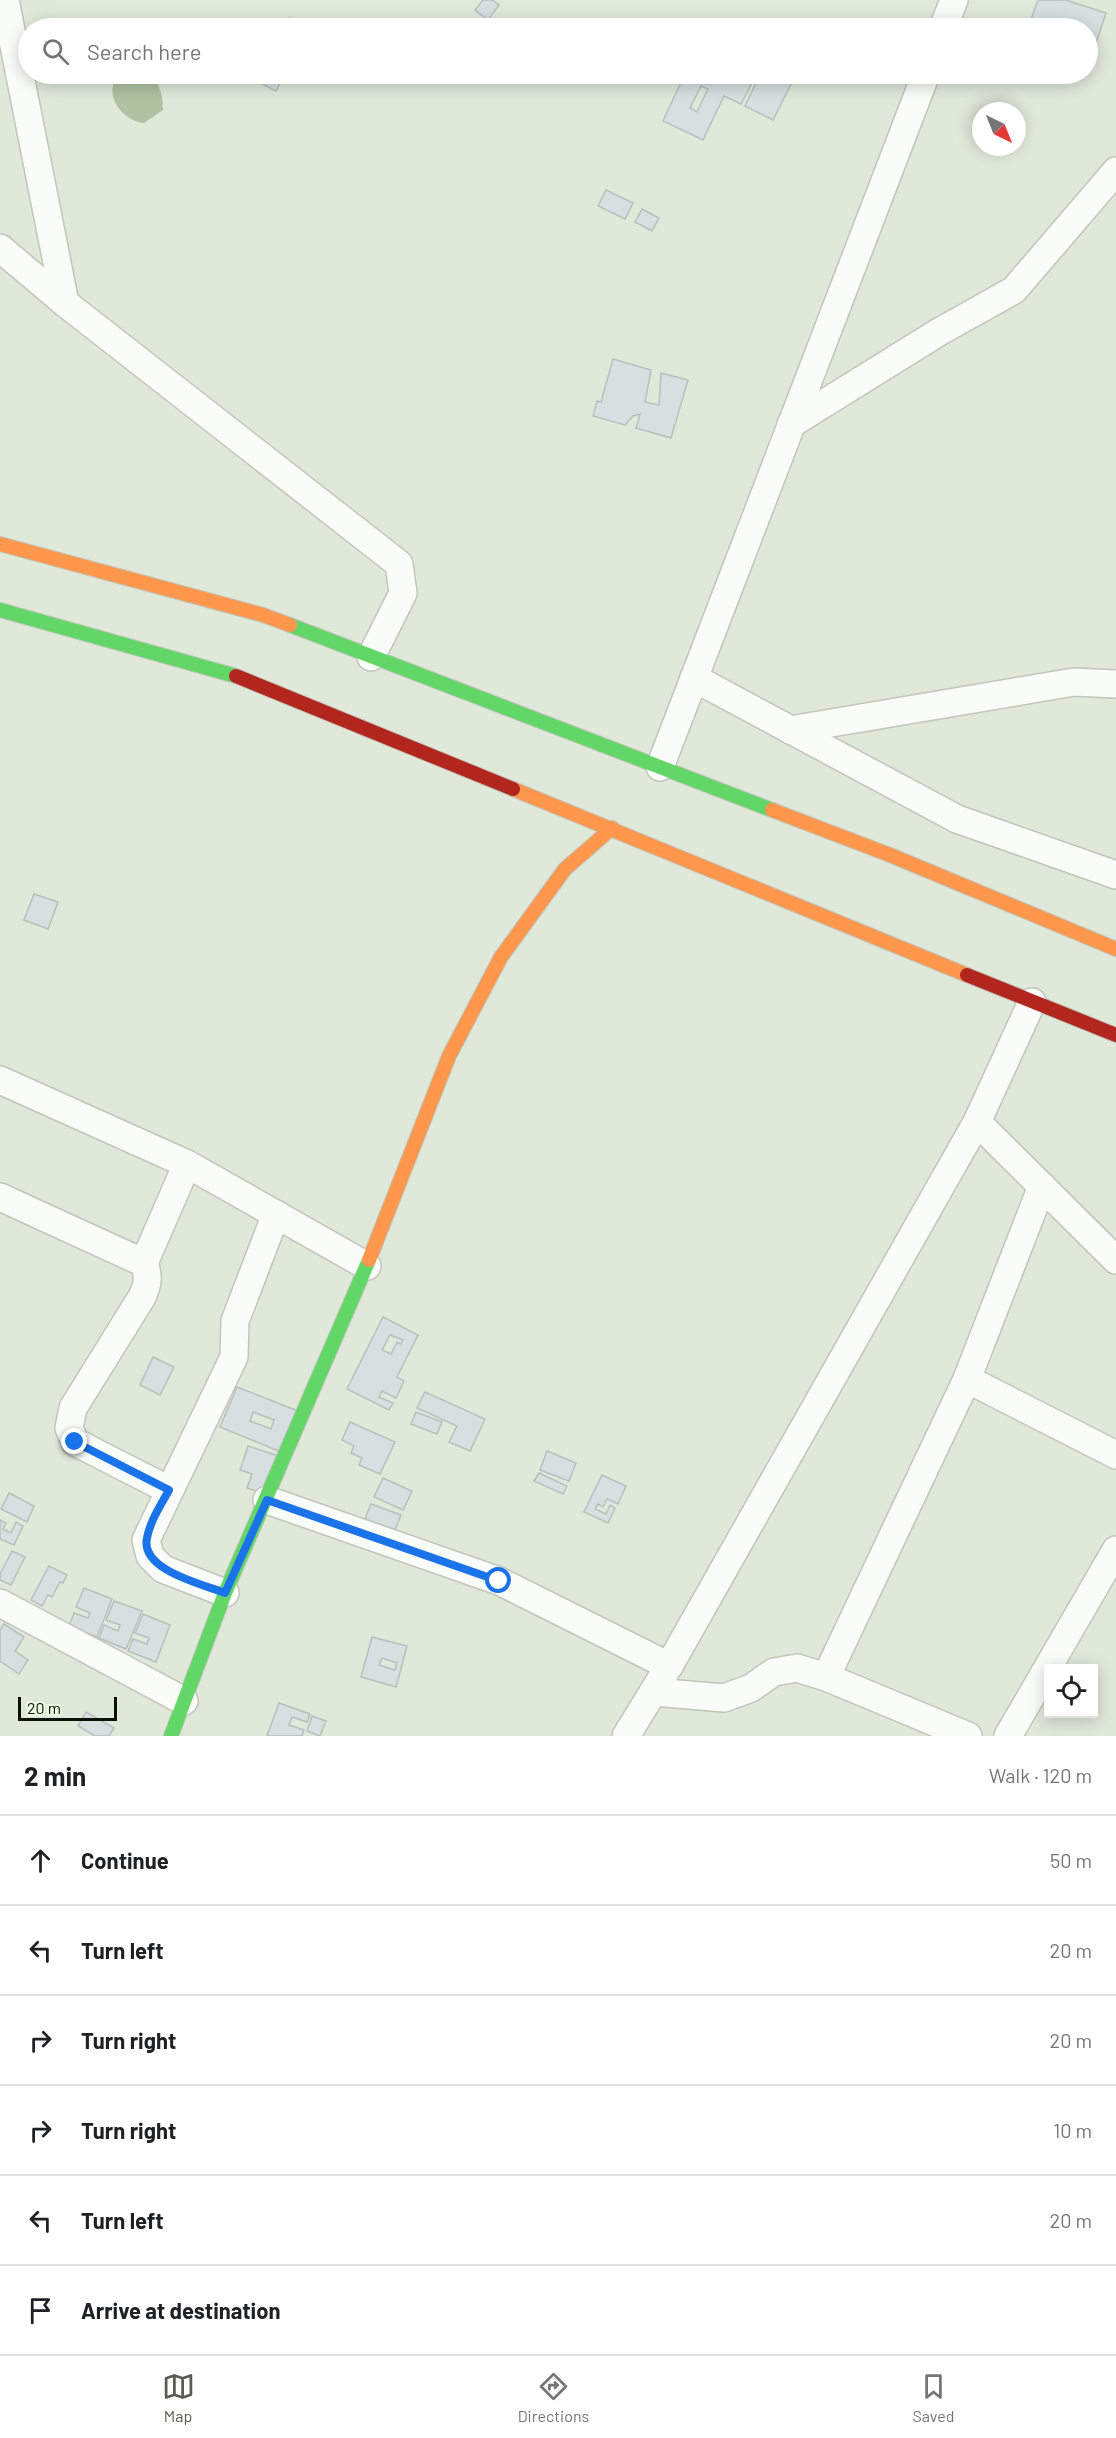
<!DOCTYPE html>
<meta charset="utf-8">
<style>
body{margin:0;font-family:Barlow,sans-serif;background:#f6f6f6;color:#202124}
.controls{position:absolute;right:18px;bottom:18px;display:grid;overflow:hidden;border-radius:0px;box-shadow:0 3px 15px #0003}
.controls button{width:54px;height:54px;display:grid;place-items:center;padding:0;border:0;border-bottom:2px solid #e0e0e0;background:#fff;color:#202124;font:30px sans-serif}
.compass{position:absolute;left:972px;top:102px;width:54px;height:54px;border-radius:50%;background:#fff;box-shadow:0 3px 15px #0003;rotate:137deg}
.scale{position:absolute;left:18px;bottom:15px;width:99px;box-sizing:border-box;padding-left:6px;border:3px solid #0d1209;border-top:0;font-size:16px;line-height:21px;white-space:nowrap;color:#0d1209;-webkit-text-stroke:4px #edfbe1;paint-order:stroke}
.stop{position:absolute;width:18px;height:18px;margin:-14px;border:4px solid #1a73e8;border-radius:50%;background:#fff}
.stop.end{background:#1a73e8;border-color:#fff;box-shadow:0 2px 6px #0008}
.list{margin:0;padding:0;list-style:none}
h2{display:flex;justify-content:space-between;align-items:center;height:78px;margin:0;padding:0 24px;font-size:26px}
h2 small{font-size:20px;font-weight:400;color:#757577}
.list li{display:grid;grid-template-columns:39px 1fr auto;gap:18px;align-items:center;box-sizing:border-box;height:90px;padding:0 24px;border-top:2px solid #e0e0e0}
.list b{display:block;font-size:22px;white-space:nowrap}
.list em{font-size:20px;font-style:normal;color:#757577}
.icon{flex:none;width:33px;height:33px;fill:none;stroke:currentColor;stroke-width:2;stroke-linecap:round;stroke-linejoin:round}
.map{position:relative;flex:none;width:1116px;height:1736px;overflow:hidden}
.search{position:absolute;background:#fff;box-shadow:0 3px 15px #0003;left:18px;right:18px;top:18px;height:66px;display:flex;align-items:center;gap:15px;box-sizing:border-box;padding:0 21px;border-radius:33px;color:#757577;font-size:22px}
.sheet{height:618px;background:#fff}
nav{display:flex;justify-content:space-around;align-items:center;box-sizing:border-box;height:84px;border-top:2px solid #e0e0e0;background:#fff;font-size:16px;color:#757577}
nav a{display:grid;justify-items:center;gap:3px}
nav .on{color:#575d52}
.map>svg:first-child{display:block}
.water{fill:#b0c2a2}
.building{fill:#d7dfe0;stroke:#b9bfbd;stroke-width:1.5;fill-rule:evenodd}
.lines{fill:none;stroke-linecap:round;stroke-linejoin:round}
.street-casing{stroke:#c0c6bb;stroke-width:30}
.fast-casing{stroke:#c0c6bb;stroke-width:16}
.slow-casing{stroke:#c0c6bb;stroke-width:16}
.jam-casing{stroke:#c0c6bb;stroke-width:16}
.street{stroke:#fafcf9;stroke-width:27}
.fast{stroke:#63d668;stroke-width:14}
.slow{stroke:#ff974d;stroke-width:14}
.jam{stroke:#b3261e;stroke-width:14}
.route{stroke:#1a73e8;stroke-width:8}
</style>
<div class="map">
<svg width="1116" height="1736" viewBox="0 0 1116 1736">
<rect width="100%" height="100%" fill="#e0e8da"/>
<!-- water -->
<path class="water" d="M121,74H162L157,81L162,96L163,110L144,123C122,121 100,92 121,74Z"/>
<!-- building -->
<g class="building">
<path d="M483,0H492L499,5L488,20L475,10Z"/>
<path d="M1038,0H1066L1106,13L1088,67V28H1028Z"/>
<path d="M290,18L307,25L306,28H286Z"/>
<path d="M265,74H285L276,91L260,83Z"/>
<path d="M685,74H702L699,79L707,84L712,74L756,75L741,104L724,96L703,140L663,121ZM701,86L708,89L697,112L690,108Z"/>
<path d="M756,74H796L773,120L745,106L760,75Z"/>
<path d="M606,190L633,203L625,219L598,206Z"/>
<path d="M642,209L659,218L652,231L635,222Z"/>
<path d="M613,359L651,370L645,402L659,405L661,373L688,380L671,438L636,428L640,414L633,416L625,425L593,416L597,401L601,402Z"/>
<path d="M34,894L58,902L48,929L24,920Z"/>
<path d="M383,1317L418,1335L397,1377L404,1381L396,1398L382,1391L379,1397L393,1403L389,1410L347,1389ZM390,1335L403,1340L401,1344L397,1342L391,1354L382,1350Z"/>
<path d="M153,1357L174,1367L160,1395L140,1385Z"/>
<path d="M237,1387L298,1411L281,1452L220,1427ZM253,1412L274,1420L271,1429L250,1421Z"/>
<path d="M425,1392L485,1419L470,1451L449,1442L457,1426L417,1408Z"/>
<path d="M416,1412L442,1422L437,1434L411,1424Z"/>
<path d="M350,1422L395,1442L380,1474L359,1465L362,1458L351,1453L354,1446L342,1440Z"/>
<path d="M248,1446L279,1456L266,1494L247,1488L252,1474L240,1470Z"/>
<path d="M547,1451L576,1463L569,1481L540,1470Z"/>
<path d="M539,1473L567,1486L563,1494L534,1481Z"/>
<path d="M602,1475L626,1486L618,1504L607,1499L603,1507L598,1504L595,1509L606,1514L610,1505L615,1508L608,1523L584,1512Z"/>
<path d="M383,1478L412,1491L403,1510L374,1497Z"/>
<path d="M9,1493L34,1506L27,1522L1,1509Z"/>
<path d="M371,1504L401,1515L395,1530L365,1519Z"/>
<path d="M0,1520L6,1523L3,1529L11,1533L16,1522L23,1526L14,1545L0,1539Z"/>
<path d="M12,1551L25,1557L11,1585L0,1580V1574Z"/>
<path d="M49,1566L67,1575L63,1583L60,1582L52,1597L48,1595L42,1606L31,1600Z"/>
<path d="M84,1588L112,1599L97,1637L69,1626L74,1613L88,1618L90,1613L76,1607Z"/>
<path d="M114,1601L142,1611L126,1649L99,1638L104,1625L118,1631L120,1625L106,1620Z"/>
<path d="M143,1614L170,1625L156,1662L128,1651L133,1639L147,1644L149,1638L135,1633Z"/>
<path d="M4,1624L24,1637L15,1651L28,1660L19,1674L0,1661V1630Z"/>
<path d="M372,1637L407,1646L396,1687L361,1677ZM382,1658L397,1663L395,1670L379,1665Z"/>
<path d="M279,1703L310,1714L307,1722L292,1717L289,1725L304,1730L302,1736H267Z"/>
<path d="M86,1712L114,1728L109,1736H95L78,1726Z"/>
<path d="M312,1716L326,1721L320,1736L307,1731Z"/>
</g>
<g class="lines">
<!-- street casing -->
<g class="street-casing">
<g id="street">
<path d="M5,0L65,303"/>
<path d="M943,28L954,0"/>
<path d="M0,248L65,303L399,564L403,593L371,657"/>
<path d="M791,424L939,332L1014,290L1116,171"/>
<path d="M694,678L957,819L1116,875"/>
<path d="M790,730L1074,682L1116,684"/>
<path d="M660,767L926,74"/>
<path d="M1032,1002L977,1122L1116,1260"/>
<path d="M0,1080L187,1164L367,1266"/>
<path d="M0,1197L144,1263C149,1276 148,1284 142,1297L73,1408L69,1428L75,1442L169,1490"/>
<path d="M144,1263L187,1164"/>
<path d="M967,1379L1116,1455"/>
<path d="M267,1500L499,1581L669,1666"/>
<path d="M225,1593L163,1569L150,1556L146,1540L234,1357L235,1321L276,1214"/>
<path d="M0,1603L184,1701"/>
<path d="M826,1677L967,1379L1042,1186"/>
<path d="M654,1692L724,1698L751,1688L774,1672L797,1668L826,1677L968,1736"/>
<path d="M626,1736L669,1666L977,1122"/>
<path d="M1008,1736L1116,1550"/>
</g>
</g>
<!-- fast casing -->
<g class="fast-casing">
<g id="fast">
<path d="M0,610L236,676"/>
<path d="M290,625L772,810"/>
<path d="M171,1736L225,1593L369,1260"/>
</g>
</g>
<!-- slow casing -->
<g class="slow-casing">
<g id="slow">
<path d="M0,544L263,615L290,625"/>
<path d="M513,789L967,975"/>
<path d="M772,810L890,855L1116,949"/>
<path d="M369,1260L449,1056L501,957L565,869L612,828"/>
</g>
</g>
<!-- jam casing -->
<g class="jam-casing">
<g id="jam">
<path d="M236,676L513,789"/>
<path d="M967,975L1116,1035"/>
</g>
</g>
<!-- street -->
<use href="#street" class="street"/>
<!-- fast -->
<use href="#fast" class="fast"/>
<!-- slow -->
<use href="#slow" class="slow"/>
<!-- jam -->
<use href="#jam" class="jam"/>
</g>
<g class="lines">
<!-- route -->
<path class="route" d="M75,1442L169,1490C161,1505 150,1521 147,1538C140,1570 202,1584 225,1593L267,1500L499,1581"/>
</g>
</svg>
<div class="controls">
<button><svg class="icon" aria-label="locate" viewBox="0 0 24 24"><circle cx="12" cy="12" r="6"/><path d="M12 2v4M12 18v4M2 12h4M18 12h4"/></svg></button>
</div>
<svg class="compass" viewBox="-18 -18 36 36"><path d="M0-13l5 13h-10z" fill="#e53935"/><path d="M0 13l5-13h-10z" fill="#757577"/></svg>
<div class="scale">20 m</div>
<div class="stop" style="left:499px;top:1581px"></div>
<div class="stop end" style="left:75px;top:1442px"></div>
<div class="search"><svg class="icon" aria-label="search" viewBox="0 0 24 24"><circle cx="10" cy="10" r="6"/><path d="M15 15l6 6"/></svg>Search here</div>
</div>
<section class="sheet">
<h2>2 min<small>Walk · 120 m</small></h2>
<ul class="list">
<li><svg class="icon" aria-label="ahead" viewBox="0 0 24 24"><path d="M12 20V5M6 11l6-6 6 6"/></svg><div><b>Continue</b></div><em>50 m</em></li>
<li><svg class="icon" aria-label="left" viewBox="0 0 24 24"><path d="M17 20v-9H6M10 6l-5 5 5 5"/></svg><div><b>Turn left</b></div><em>20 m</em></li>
<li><svg class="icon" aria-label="right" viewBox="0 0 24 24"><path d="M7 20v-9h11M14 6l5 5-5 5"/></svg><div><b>Turn right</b></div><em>20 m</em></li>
<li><svg class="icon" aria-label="right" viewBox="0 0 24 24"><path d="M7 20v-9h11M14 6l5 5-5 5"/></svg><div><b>Turn right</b></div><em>10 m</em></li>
<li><svg class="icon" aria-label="left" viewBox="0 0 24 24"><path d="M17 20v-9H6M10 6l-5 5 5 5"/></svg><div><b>Turn left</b></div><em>20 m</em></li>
<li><svg class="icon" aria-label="arrive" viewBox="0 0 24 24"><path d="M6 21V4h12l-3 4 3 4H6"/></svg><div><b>Arrive at destination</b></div></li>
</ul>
</section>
<nav>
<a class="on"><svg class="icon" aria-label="map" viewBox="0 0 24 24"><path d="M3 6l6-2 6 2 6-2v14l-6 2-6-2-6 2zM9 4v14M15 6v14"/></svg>Map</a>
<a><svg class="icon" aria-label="directions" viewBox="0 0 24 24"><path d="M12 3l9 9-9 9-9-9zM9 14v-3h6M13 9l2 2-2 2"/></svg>Directions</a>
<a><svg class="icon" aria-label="saved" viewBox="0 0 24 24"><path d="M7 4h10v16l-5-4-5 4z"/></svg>Saved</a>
</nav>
